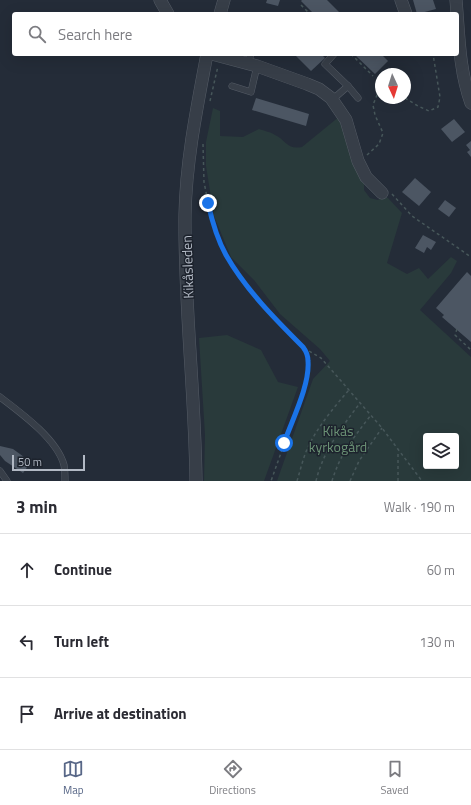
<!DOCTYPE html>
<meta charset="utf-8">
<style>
body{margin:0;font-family:"Titillium Web",sans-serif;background:#f2f2f3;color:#2b2b33}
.controls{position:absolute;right:12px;bottom:12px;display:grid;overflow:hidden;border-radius:4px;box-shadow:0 4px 16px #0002}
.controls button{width:36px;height:36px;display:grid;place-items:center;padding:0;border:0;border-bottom:1px solid #e1e1e2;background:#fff;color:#2b2b33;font:20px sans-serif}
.compass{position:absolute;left:375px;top:68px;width:36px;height:36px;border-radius:50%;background:#fff;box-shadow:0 4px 16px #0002;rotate:176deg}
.scale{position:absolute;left:12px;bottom:10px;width:73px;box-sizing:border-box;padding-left:4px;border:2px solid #b2b9c4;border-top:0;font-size:11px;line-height:14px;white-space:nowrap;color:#b2b9c4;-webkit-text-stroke:3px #1d232d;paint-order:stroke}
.stop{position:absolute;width:12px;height:12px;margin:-9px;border:3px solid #1a73e8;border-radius:50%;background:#fff}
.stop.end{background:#1a73e8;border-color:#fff;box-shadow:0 1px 4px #0008}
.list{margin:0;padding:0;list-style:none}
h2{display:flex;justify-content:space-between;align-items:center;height:52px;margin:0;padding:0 16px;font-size:17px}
h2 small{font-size:13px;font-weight:400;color:#7c7c81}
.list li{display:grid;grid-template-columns:26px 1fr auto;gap:12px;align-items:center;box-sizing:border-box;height:72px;padding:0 16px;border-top:1px solid #e1e1e2}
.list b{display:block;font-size:15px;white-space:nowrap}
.list em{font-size:13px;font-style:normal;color:#7c7c81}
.icon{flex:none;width:22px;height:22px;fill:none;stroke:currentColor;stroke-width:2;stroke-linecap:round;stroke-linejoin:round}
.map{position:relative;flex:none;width:471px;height:481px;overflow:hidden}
.search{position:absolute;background:#fff;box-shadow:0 4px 16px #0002;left:12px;right:12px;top:12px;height:44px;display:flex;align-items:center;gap:10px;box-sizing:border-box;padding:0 14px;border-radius:4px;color:#7c7c81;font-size:15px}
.sheet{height:268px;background:#fff}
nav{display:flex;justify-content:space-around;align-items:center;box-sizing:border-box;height:56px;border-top:1px solid #e1e1e2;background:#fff;font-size:11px;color:#7c7c81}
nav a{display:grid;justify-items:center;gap:2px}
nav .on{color:#586787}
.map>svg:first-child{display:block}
.green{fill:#293a3b;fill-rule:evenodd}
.building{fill:#4c5663}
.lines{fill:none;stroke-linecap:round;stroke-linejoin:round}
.lane-casing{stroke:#555c66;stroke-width:7}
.street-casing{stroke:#555c66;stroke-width:13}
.path{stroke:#47575a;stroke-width:1.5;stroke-dasharray:3 3;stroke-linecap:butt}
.lane{stroke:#373e48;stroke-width:6}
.street{stroke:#373e48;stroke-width:12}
.route{stroke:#1a73e8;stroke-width:5}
.labels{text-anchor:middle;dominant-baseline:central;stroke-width:3;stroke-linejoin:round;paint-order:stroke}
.street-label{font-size:14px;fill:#b2b9c4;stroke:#1d232d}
.park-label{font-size:14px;fill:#6c9376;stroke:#1d232d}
</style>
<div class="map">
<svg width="471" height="481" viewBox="0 0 471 481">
<rect width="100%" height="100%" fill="#242c38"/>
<!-- green -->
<g class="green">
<path d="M213,108L220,111V136L243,137L259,129C264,131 271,132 275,135C286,140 287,150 302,147L340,116L364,183V190L370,198L378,200L383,196L388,198L402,213L387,263L407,274L419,268L428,279L451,257L457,261L451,273L420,310L471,357V481H277L313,379L330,361L320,349L280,314L254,280L231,257L214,216L206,166V142ZM426,436H456V466H426Z"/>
<path d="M227,335L261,350L278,382L298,387L264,481H204L205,435L199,338Z"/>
</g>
<!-- building -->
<g class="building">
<path d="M267,0H280L278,6L266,3Z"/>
<path d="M302,0H327L341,14H314L301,1Z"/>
<path d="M413,0H433L436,9L417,14Z"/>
<path d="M294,54H321L325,58L311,71Z"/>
<path d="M354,54H381L388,61L375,74Z"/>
<path d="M256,98L309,114L306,126L252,110Z"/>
<path d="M454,119L465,132L452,142L441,129Z"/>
<path d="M471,141V157L467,152L470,150L466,145Z"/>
<path d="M415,178L431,192L419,206L402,192Z"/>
<path d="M445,200L456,208L449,217L438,209Z"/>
<path d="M423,235L436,242L431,250L427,247L424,253L415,248Z"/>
<path d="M467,272L471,276V342L442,317L444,315L436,308Z"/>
<path d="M0,446L13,449L31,462L23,473L5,461L0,455Z"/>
</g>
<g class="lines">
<!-- lane casing -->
<g class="lane-casing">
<g id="lane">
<path d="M334,54L325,64L348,86"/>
<path d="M248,63L251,54"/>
<path d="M232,86L251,92L257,66"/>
<path d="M332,100L348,86L358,98"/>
<path d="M0,397C21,413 57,439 64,465C65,470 65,476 65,481"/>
<path d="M0,471L7,481"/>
</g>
</g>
<!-- street casing -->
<g class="street-casing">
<g id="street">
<path d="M160,0L168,14"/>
<path d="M401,0L406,14"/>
<path d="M456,0C459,35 459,70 471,103"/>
<path d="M220,14L224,0"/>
<path d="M212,54L257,66L307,84L319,89L331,98L346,120L358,161L366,177L382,193"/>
<path d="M196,481C195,392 184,304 185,215C186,161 197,107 207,54"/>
</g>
</g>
<!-- path -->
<g class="path">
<path d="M301,5L310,14"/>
<path d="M351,54L373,76"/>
<path d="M405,98L418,106L429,111L438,107L440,97L433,54"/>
<path d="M210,101L218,66"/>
<path d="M203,144L204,182L212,222L225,254L262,305L303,347C311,360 307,373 304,388L271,481"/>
<path d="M367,155L379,144L383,133L375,115L373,105L377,95L381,93"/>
<path d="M392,194L412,216L471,257"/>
<path d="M457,329L455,335L471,350"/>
<path d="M304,348L321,358L382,428L422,481"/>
<path d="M297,481C301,468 304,454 310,443C320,424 335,406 349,390"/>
<path d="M316,481C323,451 342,427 360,403"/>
<path d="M332,481C340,454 354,437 371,415"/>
<path d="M350,481L359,461L382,428"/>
<path d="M398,481V451"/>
</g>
<!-- lane -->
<use href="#lane" class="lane"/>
<!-- street -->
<use href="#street" class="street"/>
</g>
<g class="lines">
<!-- route -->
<path class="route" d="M208,203C212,221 217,239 226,255C246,290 275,319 303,347C306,351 308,356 308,361C310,385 292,420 284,443"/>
</g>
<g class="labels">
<!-- street labels -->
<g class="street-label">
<text transform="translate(187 267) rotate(-92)">Kikåsleden</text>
</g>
<!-- park labels -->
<g class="park-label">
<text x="338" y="430">Kikås<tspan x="338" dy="16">kyrkogård</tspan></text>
</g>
</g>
</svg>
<div class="controls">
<button><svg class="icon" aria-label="layers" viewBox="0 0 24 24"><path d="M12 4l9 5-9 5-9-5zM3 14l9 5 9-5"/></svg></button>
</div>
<svg class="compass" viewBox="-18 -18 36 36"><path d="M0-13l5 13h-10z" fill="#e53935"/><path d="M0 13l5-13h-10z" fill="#7c7c81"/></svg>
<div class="scale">50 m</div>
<div class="stop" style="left:284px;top:443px"></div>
<div class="stop end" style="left:208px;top:203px"></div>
<div class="search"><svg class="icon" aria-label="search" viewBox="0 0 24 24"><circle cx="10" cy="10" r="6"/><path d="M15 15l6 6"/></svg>Search here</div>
</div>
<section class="sheet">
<h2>3 min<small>Walk · 190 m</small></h2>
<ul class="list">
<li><svg class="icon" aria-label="ahead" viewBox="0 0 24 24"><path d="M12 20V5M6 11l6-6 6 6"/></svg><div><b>Continue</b></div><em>60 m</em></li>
<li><svg class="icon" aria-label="left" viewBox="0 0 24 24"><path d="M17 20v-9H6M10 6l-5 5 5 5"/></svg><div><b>Turn left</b></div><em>130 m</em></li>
<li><svg class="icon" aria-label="arrive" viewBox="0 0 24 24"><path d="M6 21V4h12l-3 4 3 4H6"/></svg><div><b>Arrive at destination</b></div></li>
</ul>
</section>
<nav>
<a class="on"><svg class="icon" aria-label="map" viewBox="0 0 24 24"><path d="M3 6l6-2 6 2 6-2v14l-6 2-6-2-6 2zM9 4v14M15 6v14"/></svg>Map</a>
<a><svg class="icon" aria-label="directions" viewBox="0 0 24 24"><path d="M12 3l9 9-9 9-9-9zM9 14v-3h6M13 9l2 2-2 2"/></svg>Directions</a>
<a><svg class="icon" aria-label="saved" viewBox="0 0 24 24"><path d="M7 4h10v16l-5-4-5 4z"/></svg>Saved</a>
</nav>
